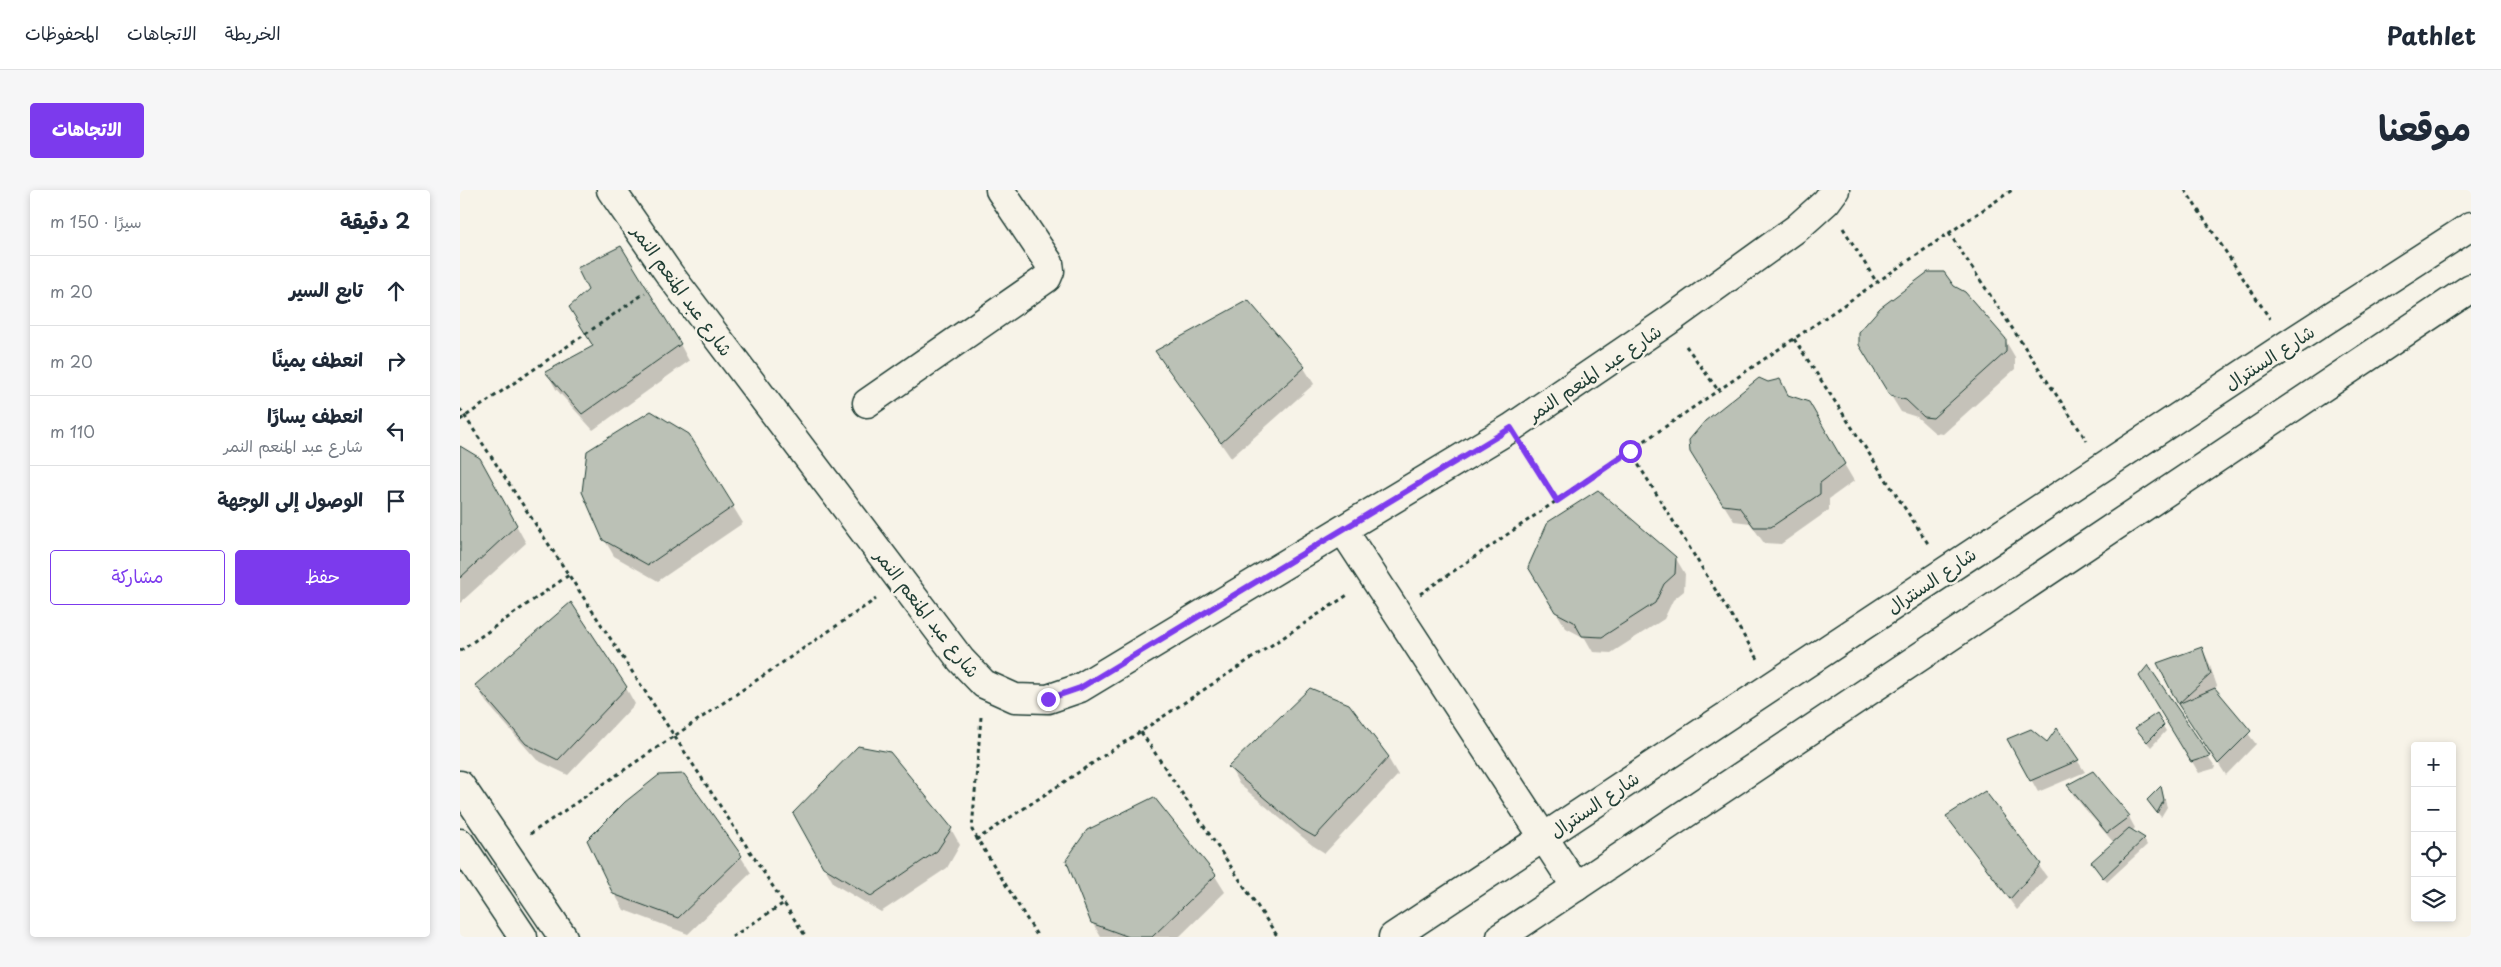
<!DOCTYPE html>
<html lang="ar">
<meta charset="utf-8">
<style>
body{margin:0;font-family:"Playpen Sans","Playpen Sans Arabic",sans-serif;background:#f6f6f7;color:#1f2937;direction:rtl}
.controls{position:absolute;right:15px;bottom:15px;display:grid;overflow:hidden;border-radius:5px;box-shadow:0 2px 8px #0003}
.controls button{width:45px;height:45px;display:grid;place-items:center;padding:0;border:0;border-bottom:1px solid #e0e1e3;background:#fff;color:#1f2937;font:25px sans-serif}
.stop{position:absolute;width:15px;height:15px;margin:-11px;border:4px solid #7c3aed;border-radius:50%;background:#fff}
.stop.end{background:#7c3aed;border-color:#fff;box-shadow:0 1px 5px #0008}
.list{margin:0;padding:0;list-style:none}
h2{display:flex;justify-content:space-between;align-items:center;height:65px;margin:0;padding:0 20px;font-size:21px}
h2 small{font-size:16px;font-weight:400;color:#747a83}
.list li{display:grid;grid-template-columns:32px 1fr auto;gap:15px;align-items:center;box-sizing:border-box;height:70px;padding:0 20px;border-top:1px solid #e0e1e3}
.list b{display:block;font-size:19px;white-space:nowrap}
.list p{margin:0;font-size:16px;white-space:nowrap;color:#747a83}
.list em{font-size:16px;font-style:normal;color:#747a83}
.actions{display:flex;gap:10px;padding:15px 20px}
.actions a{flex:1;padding:11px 0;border:1px solid #7c3aed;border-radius:5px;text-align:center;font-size:18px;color:#7c3aed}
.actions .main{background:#7c3aed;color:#fff}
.icon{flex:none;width:28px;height:28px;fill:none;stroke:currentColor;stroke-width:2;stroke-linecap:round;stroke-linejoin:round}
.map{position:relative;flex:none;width:2011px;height:747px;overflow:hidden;direction:ltr;border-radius:5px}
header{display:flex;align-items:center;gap:30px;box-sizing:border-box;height:70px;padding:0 25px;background:#fff;border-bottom:1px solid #e0e1e3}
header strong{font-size:24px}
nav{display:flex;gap:28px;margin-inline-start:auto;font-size:18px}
.intro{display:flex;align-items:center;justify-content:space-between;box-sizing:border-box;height:120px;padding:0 30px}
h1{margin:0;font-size:35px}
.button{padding:12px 22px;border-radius:5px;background:#7c3aed;color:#fff;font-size:18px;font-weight:700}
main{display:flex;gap:30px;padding:0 30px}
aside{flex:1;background:#fff;border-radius:5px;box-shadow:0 2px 8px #0003}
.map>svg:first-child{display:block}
.shadow{fill:#0003}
.building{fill:#bbc1b6;stroke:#1f3d34}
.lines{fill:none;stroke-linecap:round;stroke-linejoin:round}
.minor-casing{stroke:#1f3d34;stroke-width:31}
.path{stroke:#1f3d34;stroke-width:3;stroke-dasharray:4 4;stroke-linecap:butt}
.minor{stroke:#f7f3e8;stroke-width:28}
.route{stroke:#7c3aed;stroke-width:6}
.labels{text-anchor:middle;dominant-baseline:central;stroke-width:5;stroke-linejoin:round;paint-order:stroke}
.street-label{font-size:18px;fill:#1f3d34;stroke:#f7f3e8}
</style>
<header>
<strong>Pathlet</strong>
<nav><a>الخريطة</a><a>الاتجاهات</a><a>المحفوظات</a></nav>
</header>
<div class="intro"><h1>موقعنا</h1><a class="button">الاتجاهات</a></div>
<main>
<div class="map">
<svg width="2011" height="747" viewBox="0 0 2011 747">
<rect width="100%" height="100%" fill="#f7f3e8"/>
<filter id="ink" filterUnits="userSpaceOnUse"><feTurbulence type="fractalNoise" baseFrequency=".02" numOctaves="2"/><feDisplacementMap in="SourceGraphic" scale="10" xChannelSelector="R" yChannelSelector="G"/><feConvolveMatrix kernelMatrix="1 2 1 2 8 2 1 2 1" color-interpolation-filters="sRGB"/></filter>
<g filter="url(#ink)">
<!-- shadow -->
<g class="shadow">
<path d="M1493,96L1545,150L1555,167V179L1483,244L1475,243L1457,227L1441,222L1410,172Z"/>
<path d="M220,154L229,171L133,240L96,199L87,183L135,157Z"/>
<path d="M697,162L844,178L854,194L771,268Z"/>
<path d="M1320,191L1329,206L1348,213L1394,291L1369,309V320L1321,354L1304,353L1290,333L1274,331L1241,279L1308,194Z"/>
<path d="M229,245L283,333L198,391L154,366L144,349Z"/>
<path d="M0,258L29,286L66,353L0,413Z"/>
<path d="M1215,367L1225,384L1224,401L1213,410L1204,429L1151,463L1133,462L1125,448L1106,438L1079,394Z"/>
<path d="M1742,459L1748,470L1757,496L1754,499L1796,554L1766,585L1727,526L1699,474Z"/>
<path d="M17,496L166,498L175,514L108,585L77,570L26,512Z"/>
<path d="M1687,498L1708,507L1756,578L1739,583Z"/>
<path d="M888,515L928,568L938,585L865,663L852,655L779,594L770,577Z"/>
<path d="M1696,525L1706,541L1691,557L1680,544Z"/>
<path d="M1597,540L1625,582L1578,602L1549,549L1587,553Z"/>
<path d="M1632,583L1669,627L1675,638L1672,641L1684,649L1687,655L1647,692L1636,678L1654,653L1615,607L1608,596Z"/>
<path d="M1701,598L1707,617L1701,627L1692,616Z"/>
<path d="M1525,603L1587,687L1557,720L1488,627Z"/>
<path d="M693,609L755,686L765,702L719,747H641L632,732Z"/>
<path d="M334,623L491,639L500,655L487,678L421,722L374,694Z"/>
<path d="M281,667L291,683L228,744L164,720L154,703Z"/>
</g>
<!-- building -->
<g class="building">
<path d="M161,56L221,154L122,224L85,182L133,156L109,117L128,100L117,78Z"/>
<path d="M1468,82H1484L1494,96L1505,102L1546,149V162L1473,228L1464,227L1446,210L1430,206L1399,155V142L1420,118Z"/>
<path d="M788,110L845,177L761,253L695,161Z"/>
<path d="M1299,188L1308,192L1320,189L1328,205L1349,212L1385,274L1360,293V304L1311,337H1294L1279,317L1263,315L1230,262L1229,250L1245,231Z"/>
<path d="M191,221L229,244L274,316L188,375L143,350L122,302L127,261Z"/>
<path d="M0,256L20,268L57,335L0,388Z"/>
<path d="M1138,300L1216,367L1215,384L1204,394L1195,413L1142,447L1122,446L1114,432L1095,422L1068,377L1088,332Z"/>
<path d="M111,412L167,497L98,570L66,554L15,495Z"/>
<path d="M1742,457L1751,484L1718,514L1697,473Z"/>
<path d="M1688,475L1709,506L1750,566L1731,572L1679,486Z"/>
<path d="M850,498L889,514L929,567L855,647L841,639L768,577Z"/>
<path d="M1755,498L1791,541L1758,574L1718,514Z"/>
<path d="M1697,523L1704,535L1687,552L1675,538Z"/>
<path d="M1597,538L1619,570L1570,591L1547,549L1571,539L1587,552Z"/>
<path d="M398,556L430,562L492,638L477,661L411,706L363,677L333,623Z"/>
<path d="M1633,581L1670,626L1647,643L1607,595Z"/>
<path d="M224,584L282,666L218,728L153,704L127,650L165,612L199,585Z"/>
<path d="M1701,596L1704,610L1697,623L1687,610Z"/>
<path d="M1525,601L1581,674L1550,709L1486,626Z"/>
<path d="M694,607L756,685L692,747H669L631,733L606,670L627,640Z"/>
<path d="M1669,638L1685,648L1643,688L1631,672Z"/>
</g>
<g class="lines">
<!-- minor casing -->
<g class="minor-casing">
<g id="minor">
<path d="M151,0L210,85L501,470L524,494L555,508L588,509L620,498L1051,238L1208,131L1337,38L1366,12L1375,0"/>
<path d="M407,213L587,88L590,81L589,73L540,0"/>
<path d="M883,340L1116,697"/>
<path d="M0,595L103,747"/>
<path d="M0,653L63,747"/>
<path d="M933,747L1827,155L2011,36"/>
<path d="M1041,747L2011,98"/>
</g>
</g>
<!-- path -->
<g class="path">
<path d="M1725,0L1810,129"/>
<path d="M1383,38L1417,93"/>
<path d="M1489,43L1627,251"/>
<path d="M1334,149L1469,355"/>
<path d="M1226,156L1258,200"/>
<path d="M0,219L346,747"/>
<path d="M0,230L185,103"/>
<path d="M1170,261L1298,469"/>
<path d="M1067,263L1097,311"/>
<path d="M960,404L1552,0"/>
<path d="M0,461L109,385"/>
<path d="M521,527L512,640L578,747"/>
<path d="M681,542L818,747"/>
<path d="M70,644L416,409"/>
<path d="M516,650L889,404"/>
<path d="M272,747L324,713"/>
</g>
<!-- minor -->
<use href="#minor" class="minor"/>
</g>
</g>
<g class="lines" filter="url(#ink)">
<!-- route -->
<path class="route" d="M588,509L620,498L1051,238L1097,311L1170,261"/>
</g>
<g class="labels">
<!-- street labels -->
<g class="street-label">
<text transform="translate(223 100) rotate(54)">شارع عبد المنعم النمر</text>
<text transform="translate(1809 167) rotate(-33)">شارع السنترال</text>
<text transform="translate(1134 182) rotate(-34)">شارع عبد المنعم النمر</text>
<text transform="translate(1471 390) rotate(-34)">شارع السنترال</text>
<text transform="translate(468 423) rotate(52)">شارع عبد المنعم النمر</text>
<text transform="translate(1134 614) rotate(-34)">شارع السنترال</text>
</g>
</g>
</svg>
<div class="controls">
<button>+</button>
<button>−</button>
<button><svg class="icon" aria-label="locate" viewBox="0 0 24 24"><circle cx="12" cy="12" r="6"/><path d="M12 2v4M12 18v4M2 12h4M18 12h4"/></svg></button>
<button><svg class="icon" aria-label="layers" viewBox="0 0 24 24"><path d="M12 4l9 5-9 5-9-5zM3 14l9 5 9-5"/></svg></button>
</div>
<div class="stop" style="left:1170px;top:261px"></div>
<div class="stop end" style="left:588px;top:509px"></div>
</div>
<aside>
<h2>2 دقيقة<small>سيرًا · 150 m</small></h2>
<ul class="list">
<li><svg class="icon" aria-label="ahead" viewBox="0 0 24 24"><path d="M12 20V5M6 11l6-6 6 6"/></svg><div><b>تابع السير</b></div><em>20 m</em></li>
<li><svg class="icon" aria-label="right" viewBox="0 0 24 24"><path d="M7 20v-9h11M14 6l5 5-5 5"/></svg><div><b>انعطف يمينًا</b></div><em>20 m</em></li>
<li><svg class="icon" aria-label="left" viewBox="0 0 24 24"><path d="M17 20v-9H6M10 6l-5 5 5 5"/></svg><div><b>انعطف يسارًا</b><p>شارع عبد المنعم النمر</p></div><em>110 m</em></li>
<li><svg class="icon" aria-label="arrive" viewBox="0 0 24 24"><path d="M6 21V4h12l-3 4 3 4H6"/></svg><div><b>الوصول إلى الوجهة</b></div></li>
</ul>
<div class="actions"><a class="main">حفظ</a><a>مشاركة</a></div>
</aside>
</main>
